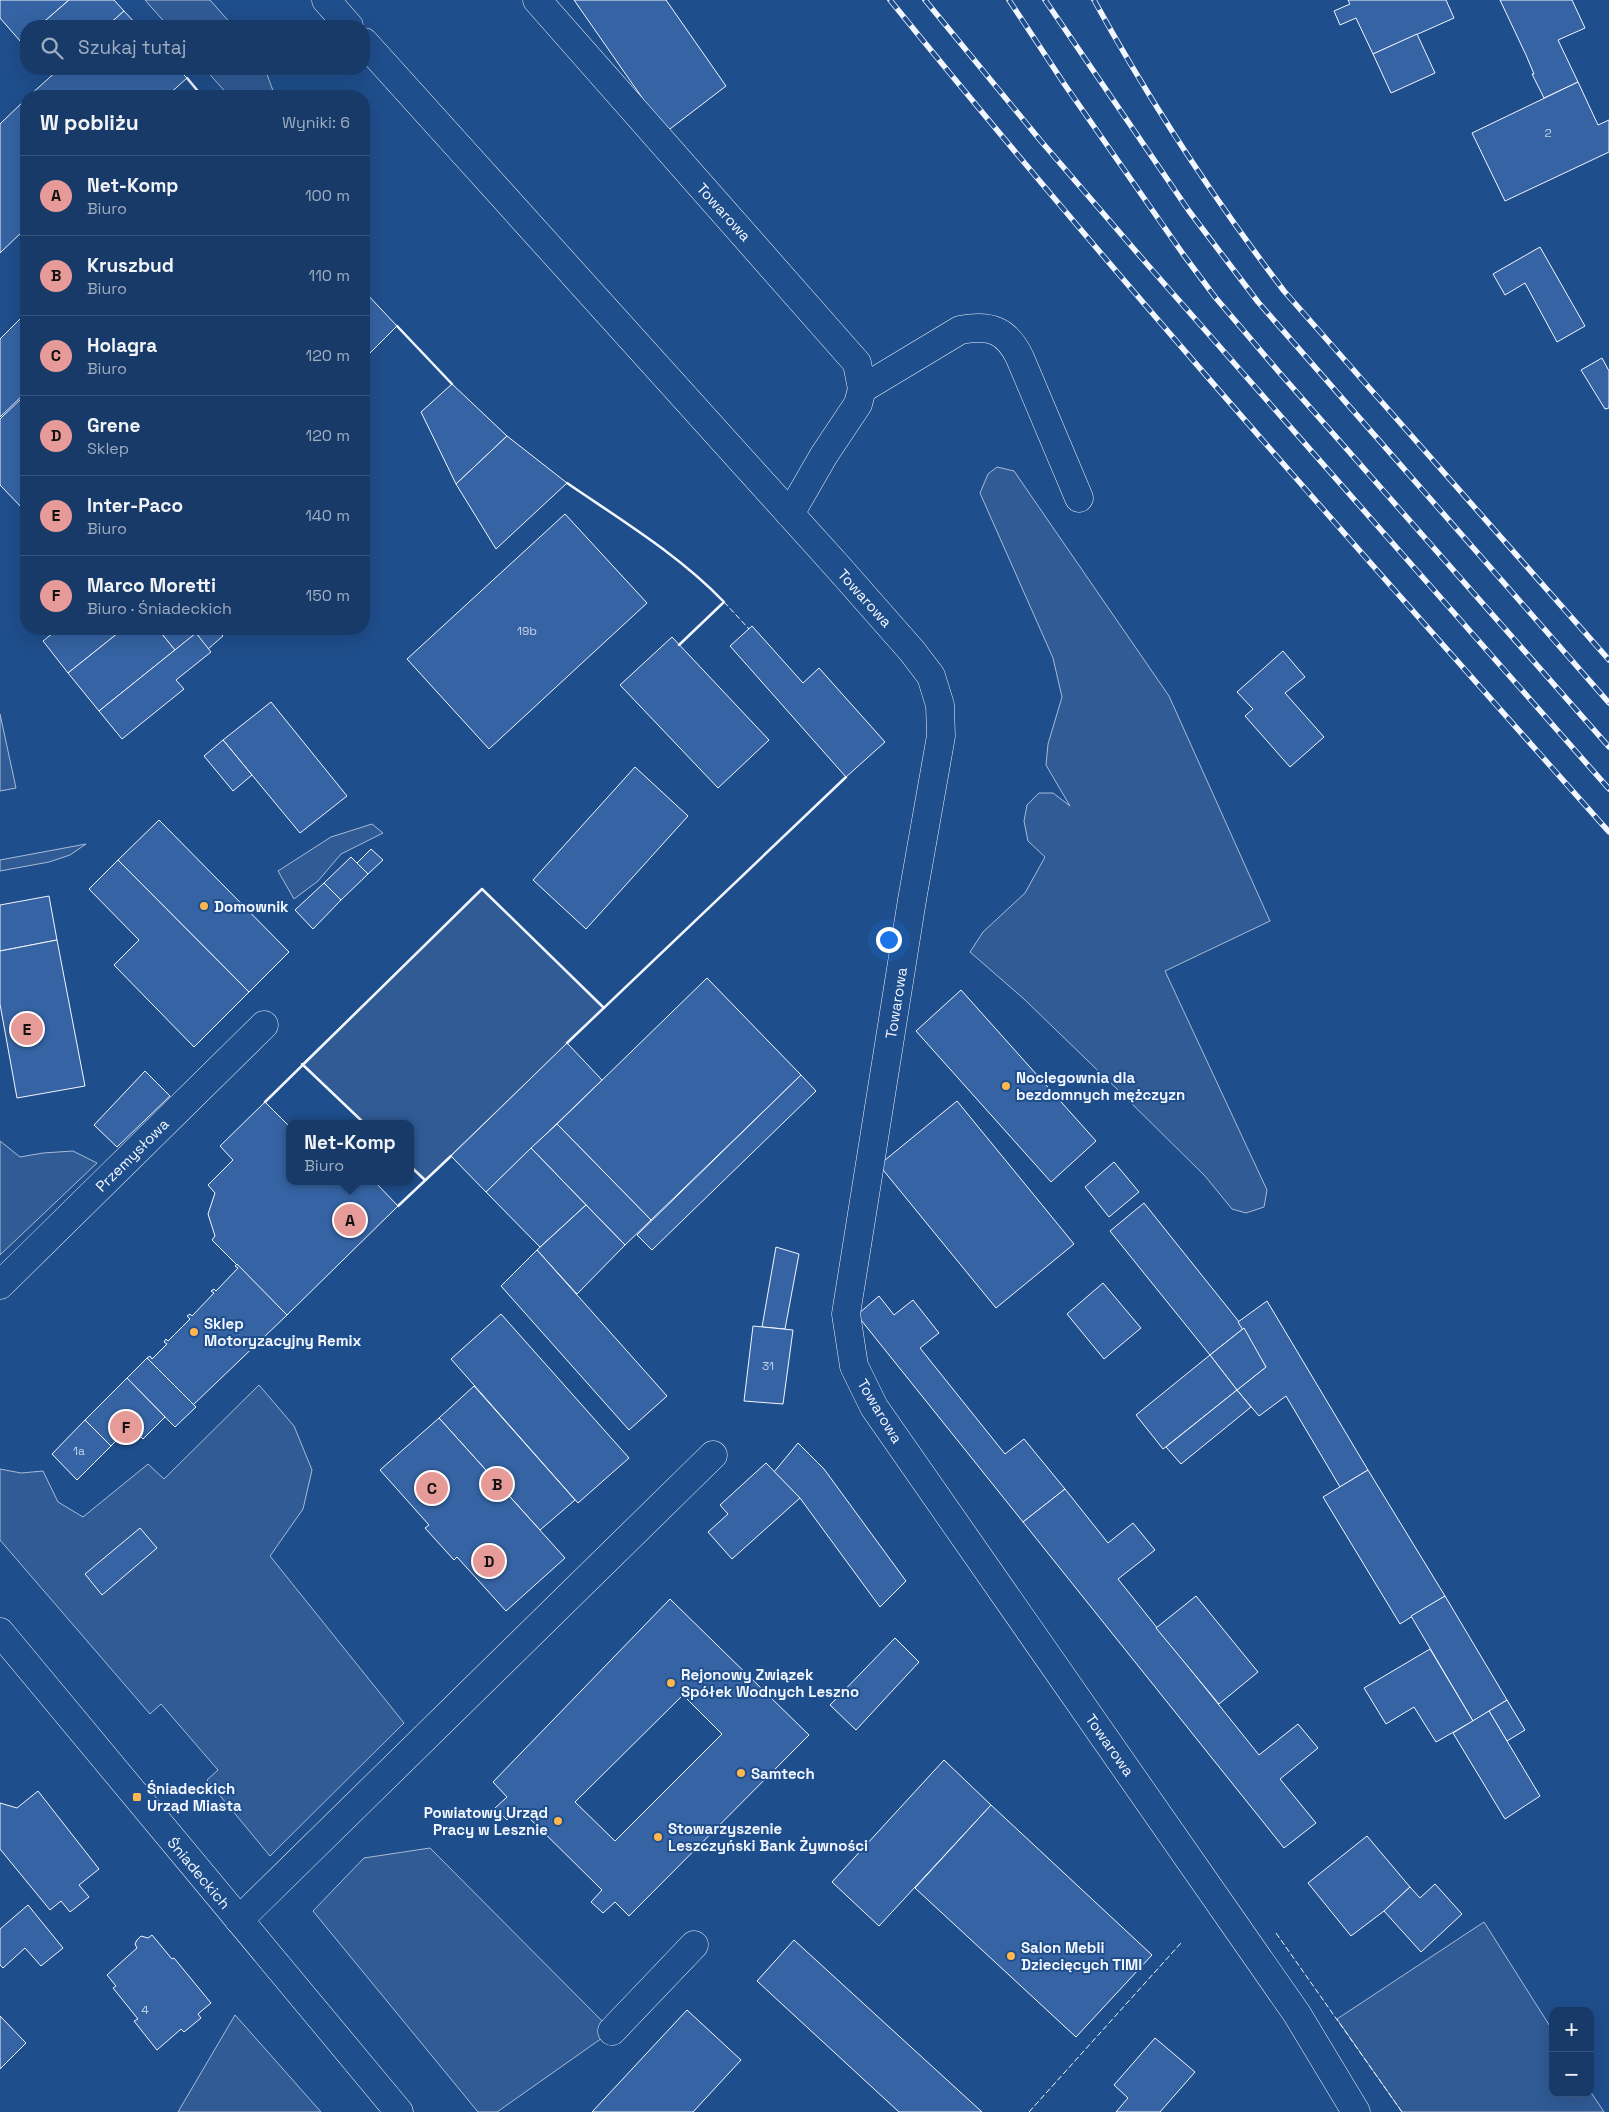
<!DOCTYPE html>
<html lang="pl">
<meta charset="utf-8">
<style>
body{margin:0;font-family:"Space Grotesk",sans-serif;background:#20416f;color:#f1f3f6}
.controls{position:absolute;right:15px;bottom:15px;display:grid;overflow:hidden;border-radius:10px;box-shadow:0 5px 20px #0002}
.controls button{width:45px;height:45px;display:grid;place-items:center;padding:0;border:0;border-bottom:1px solid #36547d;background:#173a69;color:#f1f3f6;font:25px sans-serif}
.you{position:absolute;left:888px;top:939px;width:18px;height:18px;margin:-12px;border:4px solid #fff;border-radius:50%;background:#1a73e8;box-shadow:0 0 0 8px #1a73e833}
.badge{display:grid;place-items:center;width:32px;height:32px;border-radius:50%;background:#e69b98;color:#111;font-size:16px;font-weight:700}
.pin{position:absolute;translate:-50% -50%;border:2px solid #fff;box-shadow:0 1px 5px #0006}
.popup{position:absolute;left:286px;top:1120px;width:128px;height:65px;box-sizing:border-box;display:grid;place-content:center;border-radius:10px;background:#173a69;filter:drop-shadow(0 1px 4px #0005);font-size:16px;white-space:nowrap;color:#9eadc0}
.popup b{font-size:19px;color:#f1f3f6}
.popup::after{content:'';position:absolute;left:50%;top:100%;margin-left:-10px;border:10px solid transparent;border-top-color:#173a69}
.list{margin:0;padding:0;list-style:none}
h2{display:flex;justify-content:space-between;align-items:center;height:65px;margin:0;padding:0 20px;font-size:21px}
h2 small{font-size:16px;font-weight:400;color:#9eadc0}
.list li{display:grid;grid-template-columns:32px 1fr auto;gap:15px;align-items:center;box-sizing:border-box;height:80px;padding:0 20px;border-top:1px solid #36547d}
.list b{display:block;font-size:19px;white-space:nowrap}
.list p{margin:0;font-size:16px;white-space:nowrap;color:#9eadc0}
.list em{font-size:16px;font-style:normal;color:#9eadc0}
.icon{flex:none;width:28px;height:28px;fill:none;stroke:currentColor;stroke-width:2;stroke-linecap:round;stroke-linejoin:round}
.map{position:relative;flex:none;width:1609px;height:2112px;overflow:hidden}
.search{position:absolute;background:#173a69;box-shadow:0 5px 20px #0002;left:20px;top:20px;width:350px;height:55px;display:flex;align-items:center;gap:12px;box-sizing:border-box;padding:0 18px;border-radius:20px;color:#9eadc0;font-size:19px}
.panel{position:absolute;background:#173a69;box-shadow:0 5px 20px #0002;left:20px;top:90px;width:350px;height:545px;border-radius:20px}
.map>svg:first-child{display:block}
.built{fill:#305b95;stroke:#a8bbd7}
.building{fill:#3563a3;stroke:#f2f6ff;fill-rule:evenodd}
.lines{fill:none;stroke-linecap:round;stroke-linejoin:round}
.minor-casing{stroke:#f2f6ff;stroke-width:29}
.minor{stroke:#1f4e8c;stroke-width:28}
.rail-casing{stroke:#f2f6ff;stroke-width:5.5}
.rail{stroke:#1f4e8c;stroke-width:4;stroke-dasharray:11;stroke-linecap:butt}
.fence{stroke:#f2f6ff;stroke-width:1;stroke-dasharray:6 2.5;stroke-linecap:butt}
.wall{stroke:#f2f6ff;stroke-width:2.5}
.poi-dot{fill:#ffb74d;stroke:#1f4e8c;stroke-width:2}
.labels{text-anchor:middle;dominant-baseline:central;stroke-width:4;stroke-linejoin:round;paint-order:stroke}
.number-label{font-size:12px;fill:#c3d1e8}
.street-label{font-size:15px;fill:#f2f6ff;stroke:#1f4e8c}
.poi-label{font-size:15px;font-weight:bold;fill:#f2f6ff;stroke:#1f4e8c;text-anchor:start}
</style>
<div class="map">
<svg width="1609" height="2112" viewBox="0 0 1609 2112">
<rect width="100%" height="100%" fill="#1f4e8c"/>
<!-- built -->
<g class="built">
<path d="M145,0H210L233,26H168Z"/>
<path d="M205,69H265L275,96H229Z"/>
<path d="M997,467L1014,471L1169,696L1270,921L1165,971L1267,1190L1264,1207L1246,1213L1232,1209L1205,1176L1119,1091L1024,999L970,952L983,932L1025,893L1045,857L1028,841L1024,821L1027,805L1039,793H1053L1070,806L1046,765L1048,744L1062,697L1053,658L980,493L988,474Z"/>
<path d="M0,714L16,788L0,791Z"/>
<path d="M372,824L383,833L341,854L318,881L294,899L278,871L331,837Z"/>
<path d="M86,844L70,855L49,862L0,871V860Z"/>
<path d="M482,889L604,1008L425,1180L410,1166V1124H365L302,1064Z"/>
<path d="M0,1141L20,1157L43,1153L73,1151L97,1163L0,1255Z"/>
<path d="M259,1385L294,1426L312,1470L303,1509L270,1556L404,1723L270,1856L207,1780L218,1770L161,1704L150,1714L0,1540V1469L21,1473L43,1471L58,1502L83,1517L148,1464L164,1479Z"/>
<path d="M430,1848L612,2031L497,2112H478L313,1911L364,1858Z"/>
<path d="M1484,1922L1553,2031V2093H1590V2091L1604,2112H1402L1337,2019Z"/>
<path d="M235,2015L244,2025L321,2112H178Z"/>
</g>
<!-- building -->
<g class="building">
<path d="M0,0H69L39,26H26V38L21,42L0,18Z"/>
<path d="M69,0H114L124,11L107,26H39Z"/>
<path d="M574,0H666L726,86L666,132Z"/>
<path d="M1348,0H1446L1454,18L1373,54L1356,18L1340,25L1334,11L1350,4Z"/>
<path d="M1500,0H1572L1585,28L1558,40L1578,82L1544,98L1532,74H1534L1526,55Z"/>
<path d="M124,11L138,26H107Z"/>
<path d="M1417,34L1435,73L1391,93L1373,54Z"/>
<path d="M59,69H178L187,78L167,96H29Z"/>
<path d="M1578,82L1598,125L1609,120V152L1505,201L1472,133Z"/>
<path d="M26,99V228L0,253V124Z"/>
<path d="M1540,247L1585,326L1557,342L1525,283L1505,295L1493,274Z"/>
<path d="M364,291L397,326L364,359Z"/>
<path d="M26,313V392L0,417V339Z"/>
<path d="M1602,358L1609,371V408L1605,409L1581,370Z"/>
<path d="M452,384L507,436L456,484L421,412Z"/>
<path d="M24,396L26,399V506L23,509L0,485V419Z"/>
<path d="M507,436L567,483L496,549L456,484Z"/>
<path d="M565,514L647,603L489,749L407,659Z"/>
<path d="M752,626L803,683L819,668L885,742L846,777L730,646Z"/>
<path d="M58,629H123L68,673L43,641Z"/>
<path d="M123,629H158L175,650L99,711L68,673Z"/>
<path d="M158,629H201L175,650Z"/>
<path d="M201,629H217L223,636L208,649L196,633Z"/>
<path d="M196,633L211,652L176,680L184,689L122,739L99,711Z"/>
<path d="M672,637L769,740L718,788L620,685Z"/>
<path d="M1283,651L1305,677L1285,693L1324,737L1290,767L1245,716L1253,709L1237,692Z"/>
<path d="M271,702L347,796L300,833L223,740Z"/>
<path d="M223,740L252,775L233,791L204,756Z"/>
<path d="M635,767L688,816L586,929L533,880Z"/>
<path d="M159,820L289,952L249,992L118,860Z"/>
<path d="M371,849L383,860L368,874L357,863Z"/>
<path d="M351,857L368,874L341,900L324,883Z"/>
<path d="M118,860L249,992L194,1047L114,965L139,940L89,889Z"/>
<path d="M324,883L341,900L313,929L295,910Z"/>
<path d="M49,896L57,940L0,951V905Z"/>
<path d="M57,940L85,1086L17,1098L0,1004V951Z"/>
<path d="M707,978L801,1075L651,1220L557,1124Z"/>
<path d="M961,990L1096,1141L1051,1182L916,1031Z"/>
<path d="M567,1043L602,1080L486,1192L451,1156Z"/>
<path d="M145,1071L170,1096L117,1147L94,1125Z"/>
<path d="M801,1075L816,1091L652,1250L637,1235Z"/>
<path d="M957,1101L1074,1244L996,1308L879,1165Z"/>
<path d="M265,1102L290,1127V1181H374L398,1206L287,1315L212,1240L215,1236L208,1214L215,1193L208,1185L233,1160L220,1146Z"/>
<path d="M557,1124L651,1220L625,1245L531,1148Z"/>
<path d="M531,1148L586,1205L540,1247L486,1192Z"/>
<path d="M1114,1162L1139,1192L1109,1217L1085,1187Z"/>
<path d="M1144,1203L1244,1328L1210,1355L1110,1231Z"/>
<path d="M586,1205L625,1245L577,1294L537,1250Z"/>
<path d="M776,1247L799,1254L785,1329L762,1327Z"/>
<path d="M537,1250L667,1396L629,1430L501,1286Z"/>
<path d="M237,1264L287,1315L193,1405L147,1358L150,1356L152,1359L167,1344L164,1342L166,1339L168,1341L190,1319L187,1316L190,1314L192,1316L214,1293L211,1291L214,1289L216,1291L238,1268L235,1266Z"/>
<path d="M1103,1283L1141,1328L1104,1359L1067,1314Z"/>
<path d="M879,1296L894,1315L913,1300L939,1333L920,1348L1005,1454L1024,1439L1065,1489L1023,1522L857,1315Z"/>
<path d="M1267,1301L1368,1470L1340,1487L1286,1396L1259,1416L1237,1390L1266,1367L1238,1322Z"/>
<path d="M501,1314L629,1458L578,1503L451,1359Z"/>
<path d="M753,1326L793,1330L783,1404L744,1401Z"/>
<path d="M1244,1328L1266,1367L1237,1390L1210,1355Z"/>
<path d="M1210,1355L1237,1390L1163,1449L1136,1415Z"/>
<path d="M147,1358L196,1407L175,1427L127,1378Z"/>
<path d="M127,1378L165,1417L143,1439L130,1426L111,1446L85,1420Z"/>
<path d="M474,1386L575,1500L540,1530L439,1418Z"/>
<path d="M1237,1390L1251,1407L1181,1464L1166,1447Z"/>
<path d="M439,1418L565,1558L506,1611L457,1557L454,1560L425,1528L429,1525L380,1470Z"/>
<path d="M85,1420L111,1446L77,1480L52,1454Z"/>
<path d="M798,1443L824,1469L906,1581L880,1607L800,1498L774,1472Z"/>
<path d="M766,1463L800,1498L732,1559L708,1532L728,1514L720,1505Z"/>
<path d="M1368,1470L1445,1596L1400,1624L1323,1497Z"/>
<path d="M1065,1489L1108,1543L1133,1523L1155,1550L1118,1579L1259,1755L1298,1724L1318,1748L1280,1779L1316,1823L1284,1848L1023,1522Z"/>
<path d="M140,1528L157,1548L102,1595L85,1574Z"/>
<path d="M1196,1596L1258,1672L1219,1704L1156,1628Z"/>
<path d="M1445,1596L1507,1700L1473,1721L1411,1616Z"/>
<path d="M670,1599L809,1735L629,1916L615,1902L603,1913L591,1902L602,1890L519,1808L507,1820L495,1808L507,1797L493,1782ZM683,1695L722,1734L615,1841L575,1802Z"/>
<path d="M895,1638L919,1662L856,1730L830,1705Z"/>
<path d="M1430,1649L1473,1721L1436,1742L1414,1707L1386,1724L1364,1688Z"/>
<path d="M1507,1700L1525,1730L1507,1741L1489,1711Z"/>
<path d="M1489,1711L1540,1796L1505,1819L1453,1733Z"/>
<path d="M944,1760L991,1805L879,1926L832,1882Z"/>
<path d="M38,1791L99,1869L79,1885L89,1897L70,1912L61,1901L50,1910L0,1849V1803L17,1808Z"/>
<path d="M991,1805L1152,1955L1076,2037L915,1888Z"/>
<path d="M1367,1836L1410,1887L1384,1911L1351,1936L1308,1883Z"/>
<path d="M1435,1884L1462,1914L1421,1952L1384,1911L1410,1887L1420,1898Z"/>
<path d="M28,1905L63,1948L41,1966L25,1948L3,1968L0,1965V1929Z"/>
<path d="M152,1935L172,1959L174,1958L211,2003L198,2014L201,2018L184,2032L181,2029L157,2050L134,2021L138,2019L113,1988L116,1986L107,1975L137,1948L135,1944L137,1940L141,1936L148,1938Z"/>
<path d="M794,1940L982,2112H899L757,1981Z"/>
<path d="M687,2010L741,2060L693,2112H592Z"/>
<path d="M0,2016L26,2043L0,2069Z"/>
<path d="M1155,2038L1195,2072L1160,2112H1116L1128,2098L1114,2085Z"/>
</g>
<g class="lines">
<!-- minor casing -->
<g class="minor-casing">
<g id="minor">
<path d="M326,0L349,26"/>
<path d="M537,0L857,363L862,389L858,404L824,455L790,514"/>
<path d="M364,42L838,567L912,651L931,676L940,705L941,736L912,900L846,1314L854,1366L874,1407L1297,2014L1356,2112"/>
<path d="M862,389L960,330C990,324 1007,330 1020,358L1079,498"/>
<path d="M0,1285L264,1025"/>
<path d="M0,1632L399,2112"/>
<path d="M239,1920L713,1455"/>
<path d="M612,2031L694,1945"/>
</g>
</g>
<!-- minor -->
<use href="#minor" class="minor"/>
<!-- rail casing -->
<g class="rail-casing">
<g id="rail">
<path d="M890,0C1121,285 1366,558 1609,832"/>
<path d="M925,0L1040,140L1146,263L1609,789"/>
<path d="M1009,0L1065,85L1183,254L1215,297L1278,371L1609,747"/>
<path d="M1045,0L1189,211L1258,302L1609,703"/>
<path d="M1094,0C1150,102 1214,199 1284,291L1609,660"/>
</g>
</g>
<!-- rail -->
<use href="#rail" class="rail"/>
<!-- fence -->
<g class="fence">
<path d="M724,602L749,629"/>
<path d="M1276,1933L1402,2112"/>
<path d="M1029,2112L1181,1943"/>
</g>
<!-- wall -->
<g class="wall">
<path d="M187,78L202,96"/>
<path d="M397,326L452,384"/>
<path d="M567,483C621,520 679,555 724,602L679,645"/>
<path d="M567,1043L846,777"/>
<path d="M302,1064L365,1124"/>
<path d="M265,1102L482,889L604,1008"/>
<path d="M410,1166L425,1180"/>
<path d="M398,1206L451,1156"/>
</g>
</g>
<!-- markers -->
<g class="poi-dot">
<circle cx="204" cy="906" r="5"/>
<circle cx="1006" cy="1086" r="5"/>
<circle cx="194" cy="1332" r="5"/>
<circle cx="671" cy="1683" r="5"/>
<circle cx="741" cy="1773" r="5"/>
<rect x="132" y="1792" width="10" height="10" rx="2.5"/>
<circle cx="558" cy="1821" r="5"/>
<circle cx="658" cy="1837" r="5"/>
<circle cx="1011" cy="1956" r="5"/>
</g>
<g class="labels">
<!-- number labels -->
<g class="number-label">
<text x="1548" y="133">2</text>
<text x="527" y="631">19b</text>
<text x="768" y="1366">31</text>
<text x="79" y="1451">1a</text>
<text x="145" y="2010">4</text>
</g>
<!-- street labels -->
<g class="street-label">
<text transform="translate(724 212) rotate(48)">Towarowa</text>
<text transform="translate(865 598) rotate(48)">Towarowa</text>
<text transform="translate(896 1003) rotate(-81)">Towarowa</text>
<text transform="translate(132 1155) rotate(-45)">Przemysłowa</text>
<text transform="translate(880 1411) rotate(59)">Towarowa</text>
<text transform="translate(1110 1745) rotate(55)">Towarowa</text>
<text transform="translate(199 1873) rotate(50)">Śniadeckich</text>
</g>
<!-- poi labels -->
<g class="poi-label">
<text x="214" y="906">Domownik</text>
<text x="1016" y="1077">Noclegownia dla<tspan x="1016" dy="17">bezdomnych mężczyzn</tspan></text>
<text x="204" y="1323">Sklep<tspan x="204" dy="17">Motoryzacyjny Remix</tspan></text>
<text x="681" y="1674">Rejonowy Związek<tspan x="681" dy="17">Spółek Wodnych Leszno</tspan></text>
<text x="751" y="1773">Samtech</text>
<text x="147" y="1788">Śniadeckich<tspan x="147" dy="17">Urząd Miasta</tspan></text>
<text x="548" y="1812" text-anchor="end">Powiatowy Urząd<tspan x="548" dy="17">Pracy w Lesznie</tspan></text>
<text x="668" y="1828">Stowarzyszenie<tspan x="668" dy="17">Leszczyński Bank Żywności</tspan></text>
<text x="1021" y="1947">Salon Mebli<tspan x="1021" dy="17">Dziecięcych TIMI</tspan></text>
</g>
</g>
</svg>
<div class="controls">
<button>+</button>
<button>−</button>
</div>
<div class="you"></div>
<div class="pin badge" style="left:350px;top:1220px">A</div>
<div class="popup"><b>Net-Komp</b>Biuro</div>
<div class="pin badge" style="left:497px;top:1484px">B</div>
<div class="pin badge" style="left:432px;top:1488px">C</div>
<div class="pin badge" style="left:489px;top:1561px">D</div>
<div class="pin badge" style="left:27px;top:1029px">E</div>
<div class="pin badge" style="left:126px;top:1427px">F</div>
<div class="search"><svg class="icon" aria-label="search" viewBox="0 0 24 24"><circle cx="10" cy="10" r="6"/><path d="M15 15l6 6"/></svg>Szukaj tutaj</div>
<section class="panel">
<h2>W pobliżu<small>Wyniki: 6</small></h2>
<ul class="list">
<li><span class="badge">A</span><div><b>Net-Komp</b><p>Biuro</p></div><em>100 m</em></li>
<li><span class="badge">B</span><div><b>Kruszbud</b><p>Biuro</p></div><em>110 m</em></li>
<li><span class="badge">C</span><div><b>Holagra</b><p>Biuro</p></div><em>120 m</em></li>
<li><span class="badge">D</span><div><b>Grene</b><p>Sklep</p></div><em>120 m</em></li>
<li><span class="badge">E</span><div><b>Inter-Paco</b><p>Biuro</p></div><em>140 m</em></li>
<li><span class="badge">F</span><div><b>Marco Moretti</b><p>Biuro · Śniadeckich</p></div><em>150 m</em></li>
</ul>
</section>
</div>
